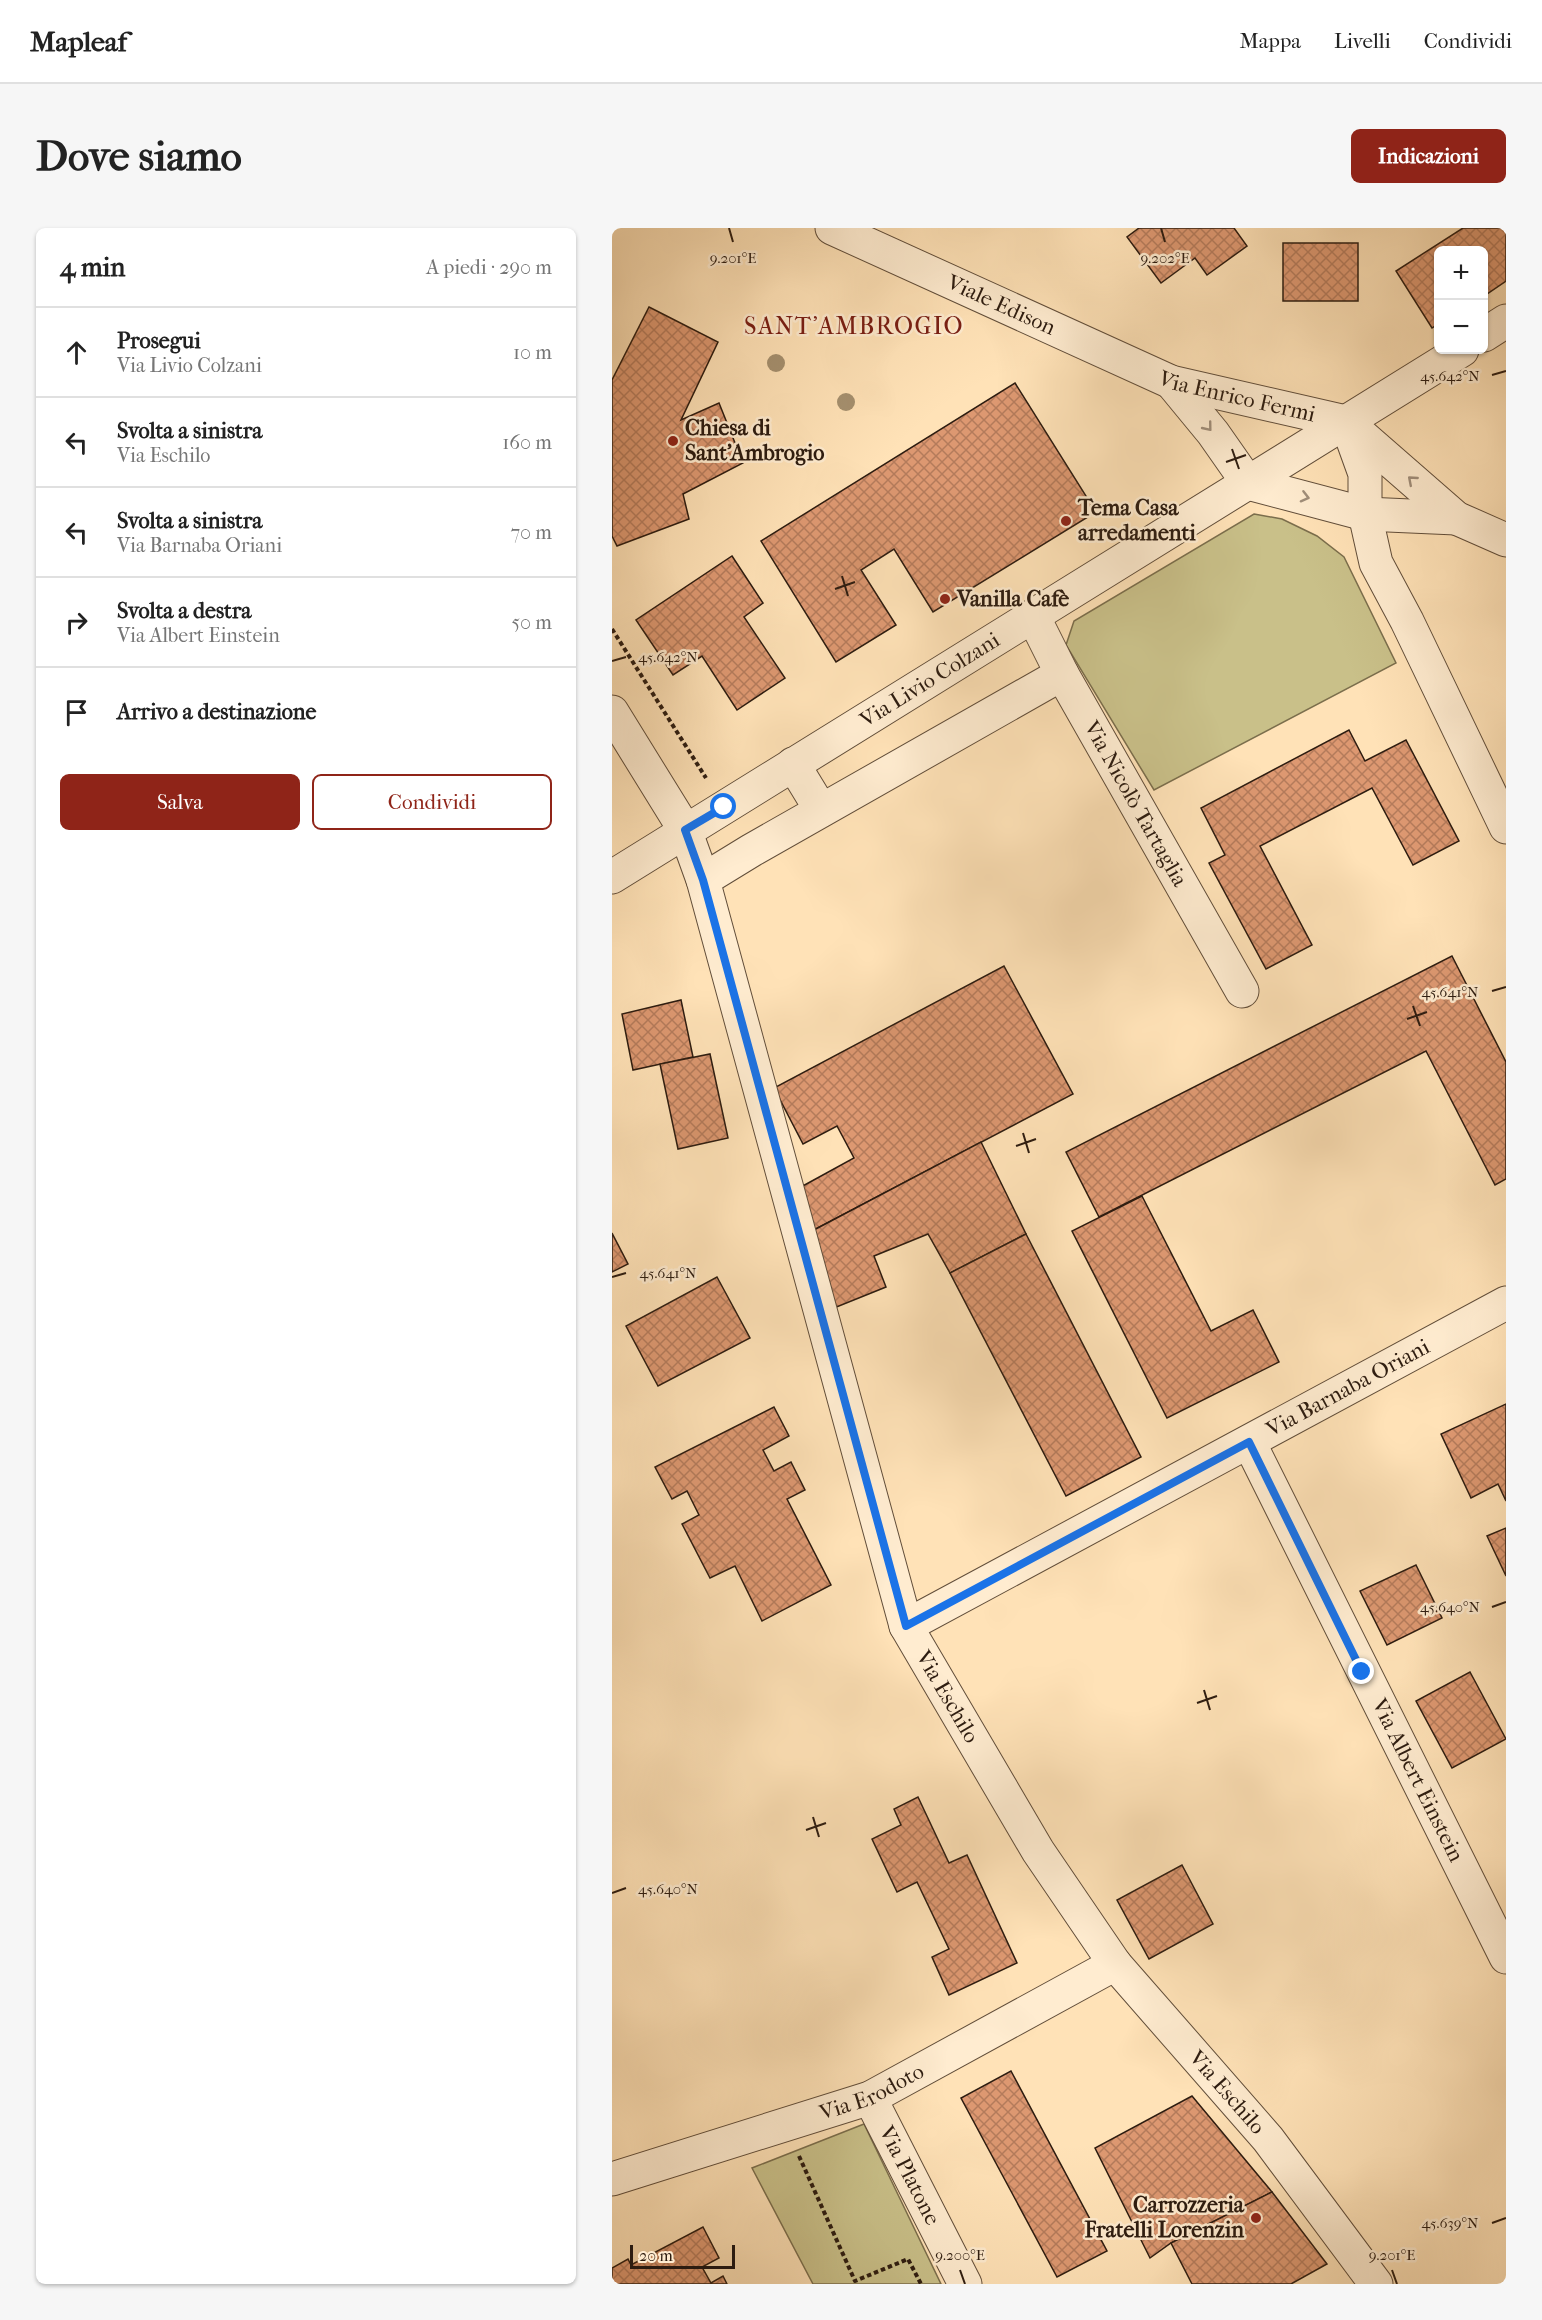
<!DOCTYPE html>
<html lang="it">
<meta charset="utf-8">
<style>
body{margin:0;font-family:"IM FELL French Canon",serif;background:#f6f6f6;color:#222}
.controls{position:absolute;right:18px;top:18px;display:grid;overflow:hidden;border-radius:9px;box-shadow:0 2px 4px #0004}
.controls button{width:54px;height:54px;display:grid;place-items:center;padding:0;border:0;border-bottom:2px solid #e0e0e0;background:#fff;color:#222;font:30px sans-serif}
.scale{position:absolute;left:18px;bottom:15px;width:105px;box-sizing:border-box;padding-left:6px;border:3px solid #2d1c10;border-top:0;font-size:16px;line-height:21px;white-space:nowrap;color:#2d1c10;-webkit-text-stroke:4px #ffecd0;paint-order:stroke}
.stop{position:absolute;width:18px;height:18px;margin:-14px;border:4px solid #1a73e8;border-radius:50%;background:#fff}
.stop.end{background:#1a73e8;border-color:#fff;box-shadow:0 2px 6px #0008}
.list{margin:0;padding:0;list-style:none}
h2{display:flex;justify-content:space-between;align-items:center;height:78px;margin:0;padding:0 24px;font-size:26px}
h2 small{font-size:20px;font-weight:400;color:#767676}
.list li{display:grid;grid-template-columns:39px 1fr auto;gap:18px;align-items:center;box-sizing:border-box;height:90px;padding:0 24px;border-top:2px solid #e0e0e0}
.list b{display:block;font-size:22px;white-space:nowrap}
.list p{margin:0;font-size:20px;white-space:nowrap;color:#767676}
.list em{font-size:20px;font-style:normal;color:#767676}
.actions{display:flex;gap:12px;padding:18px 24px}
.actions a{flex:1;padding:14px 0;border:2px solid #8f2418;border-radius:9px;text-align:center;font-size:21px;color:#8f2418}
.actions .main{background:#8f2418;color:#fff}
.icon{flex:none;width:33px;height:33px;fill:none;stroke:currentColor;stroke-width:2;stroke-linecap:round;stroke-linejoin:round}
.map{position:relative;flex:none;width:894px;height:2056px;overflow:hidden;border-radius:9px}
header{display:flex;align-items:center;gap:36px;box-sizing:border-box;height:84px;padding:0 30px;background:#fff;border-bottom:2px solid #e0e0e0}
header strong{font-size:28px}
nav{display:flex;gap:33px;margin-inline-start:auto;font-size:21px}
.intro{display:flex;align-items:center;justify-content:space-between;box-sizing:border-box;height:144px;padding:0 36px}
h1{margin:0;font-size:42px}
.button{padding:15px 27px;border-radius:9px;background:#8f2418;color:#fff;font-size:21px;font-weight:700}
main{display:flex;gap:36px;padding:0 36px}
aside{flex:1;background:#fff;border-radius:9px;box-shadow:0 2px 4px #0004}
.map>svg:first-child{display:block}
.green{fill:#c9c089;stroke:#7b6e4c;stroke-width:1.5}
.building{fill:url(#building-cross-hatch);stroke:#2d1c10;stroke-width:1.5}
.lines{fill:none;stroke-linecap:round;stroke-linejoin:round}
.minor-casing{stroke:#624e3a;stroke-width:35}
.path{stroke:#2d1c10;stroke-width:4;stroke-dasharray:4.5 3;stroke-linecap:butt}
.minor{stroke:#ffecd0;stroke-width:33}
.tree{fill:#a5906f}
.oneway{stroke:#a08e7a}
.route{stroke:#1a73e8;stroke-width:8}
.ticks{fill:none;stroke:#2d1c10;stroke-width:2}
.poi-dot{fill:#8f2418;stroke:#ffecd0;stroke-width:2}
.labels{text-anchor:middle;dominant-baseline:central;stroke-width:5;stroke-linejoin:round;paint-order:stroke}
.street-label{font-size:22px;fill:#2d1c10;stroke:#ffecd0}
.poi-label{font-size:22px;font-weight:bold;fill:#2d1c10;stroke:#ffecd0;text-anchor:start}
.neighbourhood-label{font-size:24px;letter-spacing:1.5px;fill:#7a1f14;stroke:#ffecd0}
.ticks-label{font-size:15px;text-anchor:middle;fill:#2d1c10;stroke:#ffecd0;stroke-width:5;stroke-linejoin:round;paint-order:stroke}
</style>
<header>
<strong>Mapleaf</strong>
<nav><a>Mappa</a><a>Livelli</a><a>Condividi</a></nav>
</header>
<div class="intro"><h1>Dove siamo</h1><a class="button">Indicazioni</a></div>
<main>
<aside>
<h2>4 min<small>A piedi · 290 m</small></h2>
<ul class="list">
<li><svg class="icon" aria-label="ahead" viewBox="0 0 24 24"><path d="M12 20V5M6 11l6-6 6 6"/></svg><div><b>Prosegui</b><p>Via Livio Colzani</p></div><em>10 m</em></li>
<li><svg class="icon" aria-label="left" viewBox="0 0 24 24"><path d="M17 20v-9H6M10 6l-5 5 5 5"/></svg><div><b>Svolta a sinistra</b><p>Via Eschilo</p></div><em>160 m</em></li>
<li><svg class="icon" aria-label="left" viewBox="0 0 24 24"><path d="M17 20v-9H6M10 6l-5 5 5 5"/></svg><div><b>Svolta a sinistra</b><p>Via Barnaba Oriani</p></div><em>70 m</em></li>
<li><svg class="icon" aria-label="right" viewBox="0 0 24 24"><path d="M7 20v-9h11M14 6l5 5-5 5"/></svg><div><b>Svolta a destra</b><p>Via Albert Einstein</p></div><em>50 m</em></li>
<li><svg class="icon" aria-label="arrive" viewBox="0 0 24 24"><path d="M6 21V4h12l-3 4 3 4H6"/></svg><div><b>Arrivo a destinazione</b></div></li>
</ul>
<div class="actions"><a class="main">Salva</a><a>Condividi</a></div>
</aside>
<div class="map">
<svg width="894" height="2056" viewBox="0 0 894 2056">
<defs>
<pattern id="building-cross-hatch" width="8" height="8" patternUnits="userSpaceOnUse" patternTransform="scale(1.5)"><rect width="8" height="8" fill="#dd9871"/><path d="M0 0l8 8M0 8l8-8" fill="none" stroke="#b47b5b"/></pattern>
</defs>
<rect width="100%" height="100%" fill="#ffe2b7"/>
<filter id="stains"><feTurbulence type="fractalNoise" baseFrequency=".00333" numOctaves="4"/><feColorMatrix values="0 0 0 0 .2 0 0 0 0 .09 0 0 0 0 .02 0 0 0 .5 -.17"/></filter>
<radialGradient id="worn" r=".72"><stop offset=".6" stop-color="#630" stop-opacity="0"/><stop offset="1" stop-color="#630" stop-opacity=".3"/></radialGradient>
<!-- green -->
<g class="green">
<path d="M642,286L670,291L705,308L732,329L784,435L542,562L454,417L462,393Z"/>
<path d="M252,1896L329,2056H201L140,1940Z"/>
</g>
<!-- building -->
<g class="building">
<path d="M527,0H622L635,18L595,47L583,30L549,55L515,9Z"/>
<path d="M851,0H894V53L872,68V22H826V96L820,100L784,43Z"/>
<rect x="671" y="15" width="75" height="58"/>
<path d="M37,79L106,114L69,192L107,175L131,235L71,266L77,291L5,318L0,308V152Z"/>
<path d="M403,155L484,284L321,384L282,321L249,342L284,397L224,434L149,313Z"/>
<path d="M120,328L151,375L132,389L173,450L125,482L90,428L61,447L24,392Z"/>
<path d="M737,502L753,533L794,512L847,613L801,637L760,560L648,618L700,717L654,741L597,635L613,627L589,580Z"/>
<path d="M840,728L894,834V951L883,957L814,823L487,989L454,924Z"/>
<path d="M392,738L461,866L200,1003L189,959L242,930L225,898L191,916L162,860Z"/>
<path d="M69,772L81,829L21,842L10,786Z"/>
<path d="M98,826L116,910L66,921L48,836Z"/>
<path d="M369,914L414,1006L338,1045L316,1006L262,1028L274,1059L222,1080L200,1003Z"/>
<path d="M530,968L599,1103L641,1082L667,1134L555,1190L460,1003Z"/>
<path d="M0,1005L16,1036L0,1044Z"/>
<path d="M414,1006L529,1229L454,1268L338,1045Z"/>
<path d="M105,1049L138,1110L46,1158L14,1098Z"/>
<path d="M894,1176V1273L886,1256L859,1270L829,1206Z"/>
<path d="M162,1179L177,1208L151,1222L162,1243L179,1234L193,1262L175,1271L219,1357L150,1393L123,1338L98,1350L70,1296L87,1287L75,1263L60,1271L43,1239Z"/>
<path d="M894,1300V1348L875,1308Z"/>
<path d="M804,1337L830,1390L775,1417L748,1363Z"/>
<path d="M858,1444L894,1511L840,1540L804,1473Z"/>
<path d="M306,1569L337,1635L355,1627L405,1735L337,1767L320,1729L337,1721L305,1654L285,1664L260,1611L289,1597L282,1581Z"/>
<path d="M570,1637L601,1696L537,1731L505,1672Z"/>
<path d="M399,1843L495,2023L445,2049L349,1870Z"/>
<path d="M580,1868L660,1964L559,2015L538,2030L483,1920Z"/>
<path d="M660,1964L715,2036L679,2056H580L559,2015Z"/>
<path d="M91,1999L107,2030L90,2039L99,2055L111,2048L115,2056H0V2040L16,2031L19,2037Z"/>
</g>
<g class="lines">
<!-- minor casing -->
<g class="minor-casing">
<g id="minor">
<path id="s1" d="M220,0L559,154L734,194L844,290L894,312"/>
<path d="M872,107L894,93"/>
<path d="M559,154L601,205L636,255L753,286L844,290"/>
<path d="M735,196L753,246V286L764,335L795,393L894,599"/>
<path id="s2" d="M421,388L450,446L630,763"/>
<path id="s3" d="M0,484L73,602L91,652L294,1398L426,1623L503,1736L656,1911L764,2056"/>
<path d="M181,536L209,582"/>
<path id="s4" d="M0,649L850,122"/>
<path d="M91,652L140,622L450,446"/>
<path id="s5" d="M637,1214L894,1729"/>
<path id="s6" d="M294,1398L894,1075"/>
<path id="s7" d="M258,1870L353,2056"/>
<path id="s8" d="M0,1951L258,1870L503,1736"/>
</g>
</g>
<!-- path -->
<g class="path">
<path d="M0,401L94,550"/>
<path d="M187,1928L243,2053L296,2031L309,2056"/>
</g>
<!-- minor -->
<use href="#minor" class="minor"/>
</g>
<!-- trees -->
<g class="tree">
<circle cx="164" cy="135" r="9"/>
<circle cx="234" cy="174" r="9"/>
</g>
<!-- one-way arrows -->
<defs><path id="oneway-chevron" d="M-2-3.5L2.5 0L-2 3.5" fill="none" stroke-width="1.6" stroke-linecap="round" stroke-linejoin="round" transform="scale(1.5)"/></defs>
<g class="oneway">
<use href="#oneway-chevron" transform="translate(596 199) rotate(51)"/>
<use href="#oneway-chevron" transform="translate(800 252) rotate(-139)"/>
<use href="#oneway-chevron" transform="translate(693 269) rotate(14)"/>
</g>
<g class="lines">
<!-- route -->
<path class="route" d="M112,579L73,602L91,652L294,1398L637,1214L750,1444"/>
</g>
<!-- ticks -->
<path class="ticks" d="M117,0L121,14M549,0L553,14M880,147L894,143M620,221L627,241M614,234L634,227M230,348L236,368M223,361L243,354M0,433L14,429M880,763L894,759M801,778L808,798M795,791L815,784M411,905L417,925M404,918L424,911M0,1049L14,1045M880,1379L894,1374M592,1462L598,1482M585,1475L605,1468M201,1589L207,1609M194,1602L214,1595M0,1665L14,1660M880,1995L894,1990M348,2042L353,2056M780,2042L785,2056"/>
<!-- markers -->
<g class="poi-dot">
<circle cx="61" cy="213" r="6"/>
<circle cx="454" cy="293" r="6"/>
<circle cx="333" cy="371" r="6"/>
<circle cx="644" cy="1990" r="6"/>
</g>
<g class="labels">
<!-- street labels -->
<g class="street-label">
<text stroke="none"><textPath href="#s1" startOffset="186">Viale Edison</textPath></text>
<text stroke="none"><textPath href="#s1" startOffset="440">Via Enrico Fermi</textPath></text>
<text stroke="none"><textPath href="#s4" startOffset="374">Via Livio Colzani</textPath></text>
<text stroke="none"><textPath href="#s2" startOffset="214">Via Nicolò Tartaglia</textPath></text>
<text stroke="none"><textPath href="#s6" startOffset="502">Via Barnaba Oriani</textPath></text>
<text stroke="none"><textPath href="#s3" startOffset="1047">Via Eschilo</textPath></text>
<text stroke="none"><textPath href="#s5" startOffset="378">Via Albert Einstein</textPath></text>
<text stroke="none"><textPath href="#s8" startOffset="274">Via Erodoto</textPath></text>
<text stroke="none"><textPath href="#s3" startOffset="1533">Via Eschilo</textPath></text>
<text stroke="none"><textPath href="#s7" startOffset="87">Via Platone</textPath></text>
</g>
<!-- poi labels -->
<g class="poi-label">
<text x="73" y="200">Chiesa di<tspan x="73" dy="25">Sant'Ambrogio</tspan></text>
<text x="466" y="280">Tema Casa<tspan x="466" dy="25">arredamenti</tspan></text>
<text x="345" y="371">Vanilla Cafè</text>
<text x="632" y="1977" text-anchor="end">Carrozzeria<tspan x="632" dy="25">Fratelli Lorenzin</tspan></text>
</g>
<!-- neighbourhood labels -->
<g class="neighbourhood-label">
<text x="242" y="98">SANT'AMBROGIO</text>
</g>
</g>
<g class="ticks-label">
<text x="121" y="35">9.201°E</text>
<text x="553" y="35">9.202°E</text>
<text x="838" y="153">45.642°N</text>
<text x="56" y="434">45.642°N</text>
<text x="838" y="769">45.641°N</text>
<text x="56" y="1050">45.641°N</text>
<text x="838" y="1384">45.640°N</text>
<text x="56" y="1666">45.640°N</text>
<text x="838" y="2000">45.639°N</text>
<text x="348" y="2032">9.200°E</text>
<text x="780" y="2032">9.201°E</text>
</g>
<rect width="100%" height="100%" filter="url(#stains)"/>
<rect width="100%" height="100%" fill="url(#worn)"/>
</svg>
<div class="controls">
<button>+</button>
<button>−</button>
</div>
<div class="scale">20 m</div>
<div class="stop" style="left:112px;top:579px"></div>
<div class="stop end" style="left:750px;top:1444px"></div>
</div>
</main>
